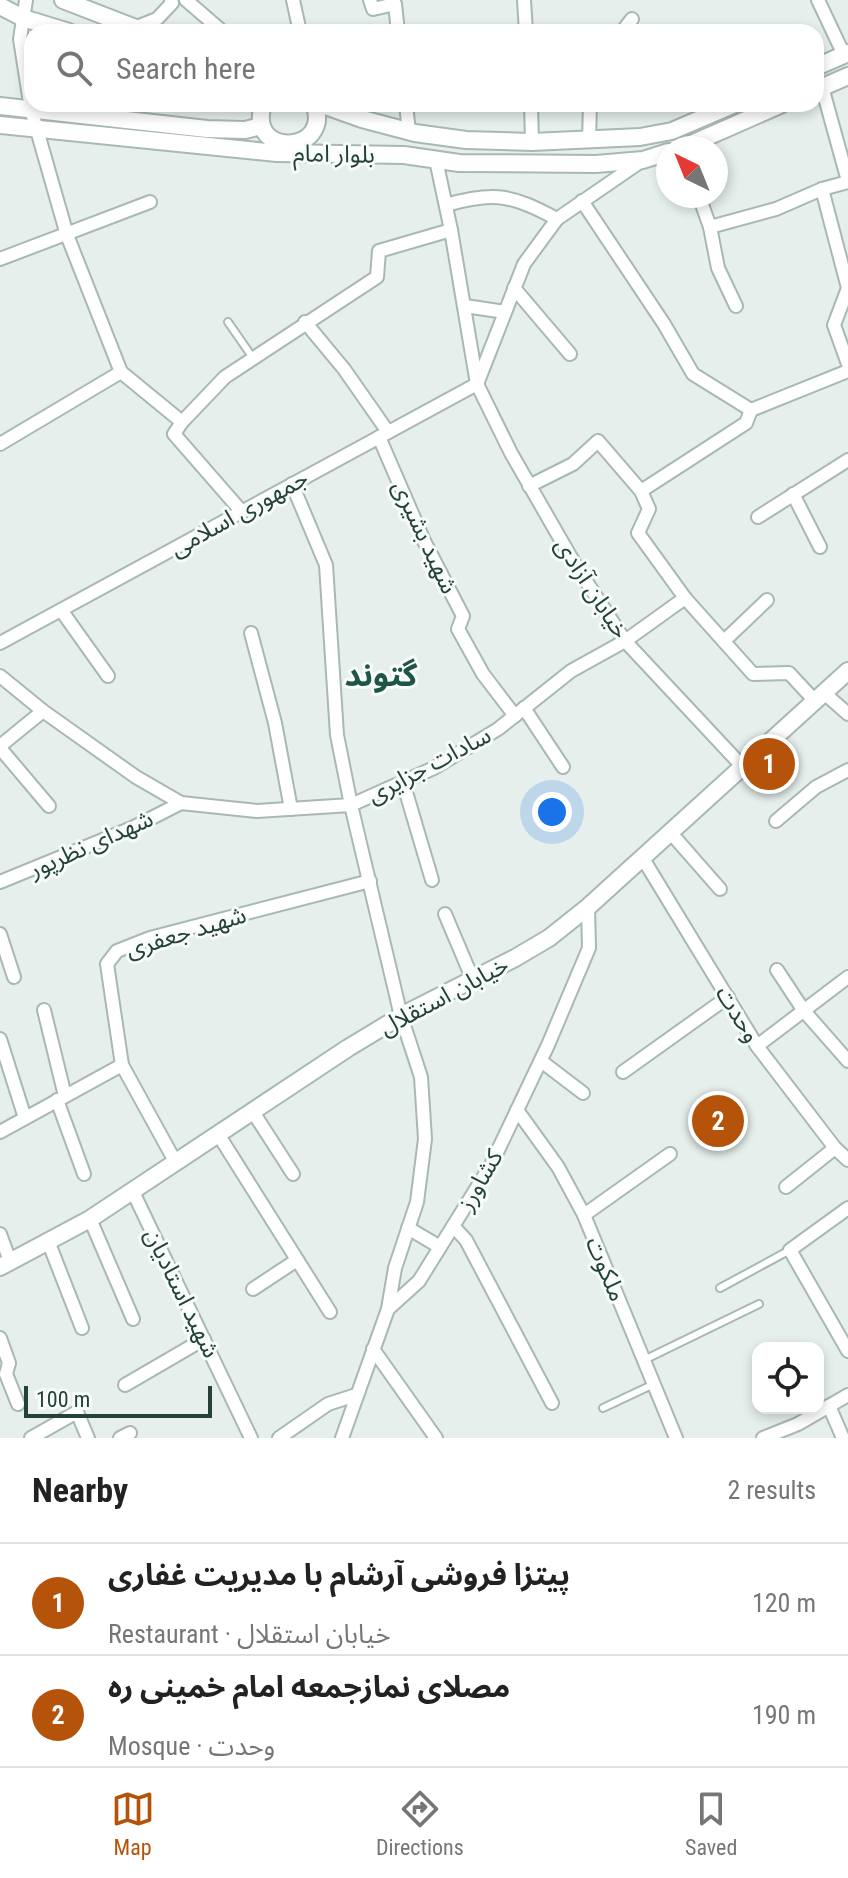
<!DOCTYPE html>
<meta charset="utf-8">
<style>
body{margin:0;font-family:"Roboto Condensed","Noto Sans Arabic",sans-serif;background:#f2f2f2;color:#222}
.controls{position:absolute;right:24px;bottom:24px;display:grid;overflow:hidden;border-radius:16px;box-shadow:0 4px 12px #0003}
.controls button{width:72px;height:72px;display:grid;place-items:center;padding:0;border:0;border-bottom:2px solid #e0e0e0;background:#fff;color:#222;font:40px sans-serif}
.compass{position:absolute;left:656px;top:136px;width:72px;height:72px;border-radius:50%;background:#fff;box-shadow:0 4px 12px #0003;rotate:317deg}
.scale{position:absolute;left:24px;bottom:20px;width:188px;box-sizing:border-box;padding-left:8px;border:4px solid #24423a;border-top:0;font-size:22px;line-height:28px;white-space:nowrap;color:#24423a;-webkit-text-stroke:6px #f7fbf9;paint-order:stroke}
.you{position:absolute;left:552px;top:812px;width:28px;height:28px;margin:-20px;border:6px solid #fff;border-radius:50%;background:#1a73e8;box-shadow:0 0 0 12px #1a73e833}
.badge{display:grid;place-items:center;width:52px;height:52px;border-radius:50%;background:#b45309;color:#fff;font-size:26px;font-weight:700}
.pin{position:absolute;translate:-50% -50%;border:4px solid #fff;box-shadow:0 2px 8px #0006}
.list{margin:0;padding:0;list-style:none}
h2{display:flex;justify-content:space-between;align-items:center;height:104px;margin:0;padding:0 32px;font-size:34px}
h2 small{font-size:26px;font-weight:400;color:#767676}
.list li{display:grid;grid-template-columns:52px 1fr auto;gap:24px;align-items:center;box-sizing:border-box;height:112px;padding:0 32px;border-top:2px solid #e0e0e0}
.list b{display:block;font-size:30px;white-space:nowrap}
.list p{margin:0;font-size:26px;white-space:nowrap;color:#767676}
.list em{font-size:26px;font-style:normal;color:#767676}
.icon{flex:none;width:44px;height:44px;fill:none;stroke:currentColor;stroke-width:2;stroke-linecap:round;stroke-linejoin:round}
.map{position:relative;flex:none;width:848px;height:1438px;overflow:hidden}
.search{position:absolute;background:#fff;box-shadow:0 4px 12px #0003;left:24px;right:24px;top:24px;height:88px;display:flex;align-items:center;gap:20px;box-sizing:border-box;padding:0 28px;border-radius:24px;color:#767676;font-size:30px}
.sheet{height:328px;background:#fff}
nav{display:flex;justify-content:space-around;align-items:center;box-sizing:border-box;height:112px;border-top:2px solid #e0e0e0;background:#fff;font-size:22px;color:#767676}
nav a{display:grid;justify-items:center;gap:4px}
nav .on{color:#b45309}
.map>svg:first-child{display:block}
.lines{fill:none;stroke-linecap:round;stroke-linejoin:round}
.service-casing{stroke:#a8b8b2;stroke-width:10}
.minor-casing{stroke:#a8b8b2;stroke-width:16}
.tertiary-casing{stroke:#a8b8b2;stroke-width:20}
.service{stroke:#fff;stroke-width:6}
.minor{stroke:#fff;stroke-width:12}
.tertiary{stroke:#fff;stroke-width:16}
.labels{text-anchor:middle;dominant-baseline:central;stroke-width:6;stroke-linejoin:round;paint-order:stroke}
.street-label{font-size:24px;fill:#24423a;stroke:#f7fbf9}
.district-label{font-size:32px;font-weight:bold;fill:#1f5548;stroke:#f7fbf9}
</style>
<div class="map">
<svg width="848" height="1438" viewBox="0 0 848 1438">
<rect width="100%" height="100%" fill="#e6efeb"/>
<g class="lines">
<!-- service casing -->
<g class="service-casing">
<g id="service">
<path d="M228,322L253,358"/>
<path d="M720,1288L790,1250"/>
<path d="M644,1360L759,1304"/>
<path d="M603,1408L654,1384"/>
</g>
</g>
<!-- minor casing -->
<g class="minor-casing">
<g id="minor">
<path d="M26,0L20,39L31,109L67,235L121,372L182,422L174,434L242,512"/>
<path d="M186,0L223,32"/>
<path d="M293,0L300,32"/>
<path d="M370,0L373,9L395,4L398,32"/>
<path d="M524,0L526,32"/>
<path d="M818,0L844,55"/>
<path d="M134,28L157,19L172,3L171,0"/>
<path d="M622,32L632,19"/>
<path d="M822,87L848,181"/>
<path d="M406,104L409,132"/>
<path d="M531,104L532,142"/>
<path d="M589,141L590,104"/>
<path d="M436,160L451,230L477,384L511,453L573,561L625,641L742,766"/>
<path d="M848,182L822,189L848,288L834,325L848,364"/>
<path d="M699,196L710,227L776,209L822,189"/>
<path d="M582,201L664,324L693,374L751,410"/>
<path d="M446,205C495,191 512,195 557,219"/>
<path d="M710,227L718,268L736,306"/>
<path d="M0,259L150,202"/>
<path d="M514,288L570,354"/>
<path d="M465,306L505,312"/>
<path d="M305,322L344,369L388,432"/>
<path d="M182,422L225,377L377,277L379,251L451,230"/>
<path d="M379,437L424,541L463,616L458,629L483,674L515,716"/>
<path d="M0,444L121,372"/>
<path d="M292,484L326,565L337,735L351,805L401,1016L421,1077L425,1139L417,1202L395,1268L388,1309"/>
<path d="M641,491L746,423L751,410L848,371"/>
<path d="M793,494L820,547"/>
<path d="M758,517L848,460"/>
<path d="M685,598L753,674L789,673L815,701"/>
<path d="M61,610L108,676"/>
<path d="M251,633L275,723L291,809"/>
<path d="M724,641L767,600"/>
<path d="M0,643L477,384L524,264L557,219L640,162"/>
<path d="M0,676L43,711L136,777L181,803L257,811L351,805L434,768L498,729L571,671L625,641L685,598L638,533L649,509L641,491L598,441L573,464L529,486"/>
<path d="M824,693L848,714"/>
<path d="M524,708L563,767"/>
<path d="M0,746L43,711"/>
<path d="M0,748L49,806"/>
<path d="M403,782L432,880"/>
<path d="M776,821L816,787L848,770"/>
<path d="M670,832L720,889"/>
<path d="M642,857L757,1046L835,1148L848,1160"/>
<path d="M0,882L132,828L181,803"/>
<path d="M445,914L473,980"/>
<path d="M0,934L14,977"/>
<path d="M777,970L804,1011L848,1061"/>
<path d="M44,1010L65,1096"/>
<path d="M0,1039L25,1118"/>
<path d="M757,1046L848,977"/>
<path d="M541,1061L583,1093"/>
<path d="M623,1072L728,997"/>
<path d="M57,1100L84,1174"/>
<path d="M517,1110L558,1167L584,1215L676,1438"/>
<path d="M253,1112L293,1174"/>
<path d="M0,1132L122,1065"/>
<path d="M218,1134L330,1312"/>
<path d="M176,1163L122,1065L107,964L117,951L150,938L370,881"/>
<path d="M786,1187L835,1148"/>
<path d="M133,1192L251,1438"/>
<path d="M848,1208L790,1250L848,1351"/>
<path d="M584,1215L670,1154"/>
<path d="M90,1219L133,1319"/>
<path d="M453,1226L466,1240L552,1403"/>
<path d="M408,1228L440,1247"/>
<path d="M0,1234L10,1261"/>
<path d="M48,1241L82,1328"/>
<path d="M253,1289L297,1260"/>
<path d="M0,1338L9,1363L6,1374L18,1404"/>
<path d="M373,1349L436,1438"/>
<path d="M125,1385L204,1339"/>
<path d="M829,1406L843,1438"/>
<path d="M31,1438L77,1412L88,1438"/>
<path d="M120,1438L130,1433"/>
<path d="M279,1438L328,1404L356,1395"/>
<path d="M342,1438L388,1309L419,1281L491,1165L548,1045L589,948L588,907"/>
<path d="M763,1438L798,1424L848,1395"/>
</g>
</g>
<!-- tertiary casing -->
<g class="tertiary-casing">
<g id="tertiary">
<path d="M63,0L146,32"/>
<path d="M0,6L23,18L69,32"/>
<path d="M816,67L848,53"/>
<path d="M816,90L848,76"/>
<path d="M263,104C246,160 334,153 314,104"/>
<path d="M320,104L362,119L415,133L466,140L532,142L640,137L672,131L735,104"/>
<path d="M0,106L207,129L245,130L261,126"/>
<path d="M0,125L277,153L404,155L459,163L596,164L643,160L668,152"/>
<path d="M682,148L782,104"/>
<path d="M0,1267L90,1219L348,1048L401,1016L515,958L549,938L588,907L848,671"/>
</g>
</g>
<!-- service -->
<use href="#service" class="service"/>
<!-- minor -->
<use href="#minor" class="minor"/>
<!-- tertiary -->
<use href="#tertiary" class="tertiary"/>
</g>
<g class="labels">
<!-- street labels -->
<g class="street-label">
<text transform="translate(334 154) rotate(1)">بلوار امام</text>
<text transform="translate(239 513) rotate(-29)">جمهوری اسلامی</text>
<text transform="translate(425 537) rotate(65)">شهید بشیری</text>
<text transform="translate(592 588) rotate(57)">خیابان آزادی</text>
<text transform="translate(429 765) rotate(-28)">سادات جزایری</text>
<text transform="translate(91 844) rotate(-24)">شهدای نظرپور</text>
<text transform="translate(186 932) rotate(-17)">شهید جعفری</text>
<text transform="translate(444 996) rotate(-28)">خیابان استقلال</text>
<text transform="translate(738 1014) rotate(58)">وحدت</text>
<text transform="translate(480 1180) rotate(-60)">کشاورز</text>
<text transform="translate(606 1269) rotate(67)">ملکوت</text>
<text transform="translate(182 1293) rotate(64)">شهید استادیان</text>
</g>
<!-- district labels -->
<g class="district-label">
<text x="381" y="675">گتوند</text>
</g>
</g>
</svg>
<div class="controls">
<button><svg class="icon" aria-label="locate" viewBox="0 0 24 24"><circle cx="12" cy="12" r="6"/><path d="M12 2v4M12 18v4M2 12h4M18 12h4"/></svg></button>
</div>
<svg class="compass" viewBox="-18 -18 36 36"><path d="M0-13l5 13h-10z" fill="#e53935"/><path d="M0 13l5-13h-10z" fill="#767676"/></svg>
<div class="scale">100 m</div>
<div class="you"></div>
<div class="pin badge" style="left:769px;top:764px">1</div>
<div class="pin badge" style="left:718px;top:1121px">2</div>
<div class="search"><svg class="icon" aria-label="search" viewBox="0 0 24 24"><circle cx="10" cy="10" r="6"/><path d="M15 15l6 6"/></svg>Search here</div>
</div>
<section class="sheet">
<h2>Nearby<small>2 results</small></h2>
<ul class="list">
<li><span class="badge">1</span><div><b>پیتزا فروشی آرشام با مدیریت غفاری</b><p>Restaurant · خیابان استقلال</p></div><em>120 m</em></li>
<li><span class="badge">2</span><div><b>مصلای نمازجمعه امام خمینی ره</b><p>Mosque · وحدت</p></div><em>190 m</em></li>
</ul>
</section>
<nav>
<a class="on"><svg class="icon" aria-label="map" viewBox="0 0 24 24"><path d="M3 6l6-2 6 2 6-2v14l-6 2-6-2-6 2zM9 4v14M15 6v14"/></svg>Map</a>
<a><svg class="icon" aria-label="directions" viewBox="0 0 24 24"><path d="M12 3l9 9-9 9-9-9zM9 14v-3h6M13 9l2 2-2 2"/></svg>Directions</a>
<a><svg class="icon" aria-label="saved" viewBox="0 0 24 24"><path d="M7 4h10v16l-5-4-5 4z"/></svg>Saved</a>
</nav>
